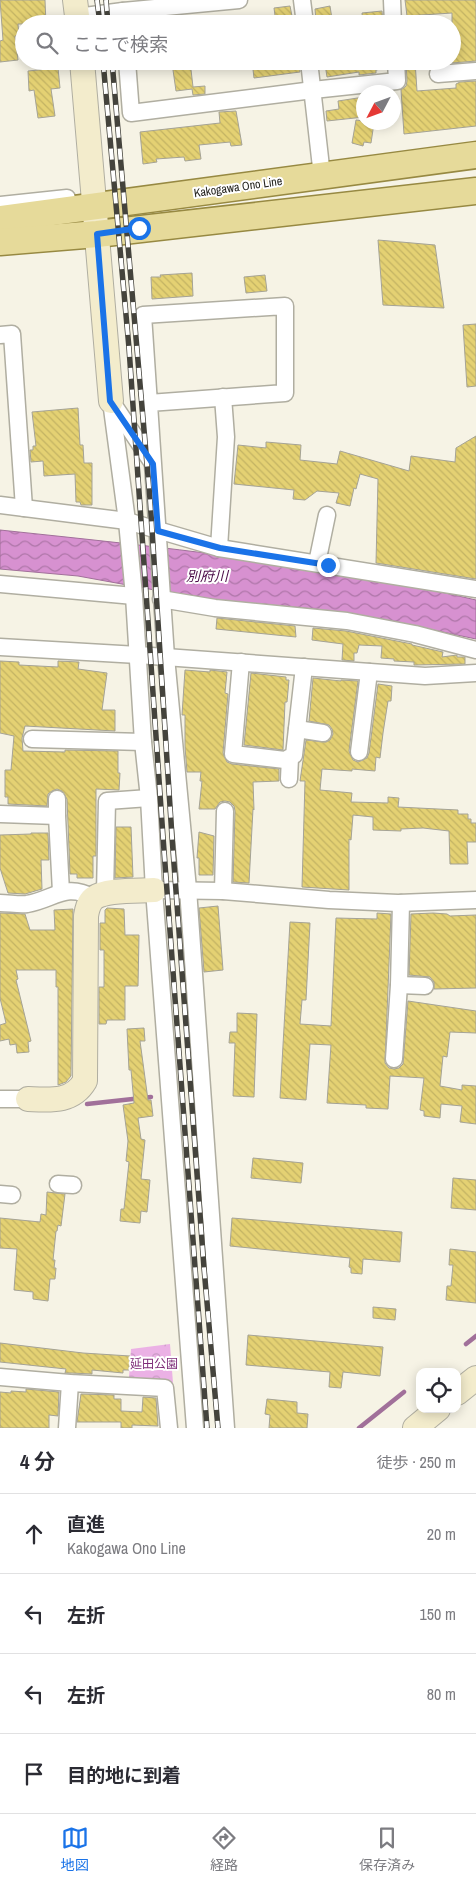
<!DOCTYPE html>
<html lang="ja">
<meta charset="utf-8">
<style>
body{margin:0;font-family:"Archivo Narrow","Noto Sans JP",sans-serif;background:#f2f2f3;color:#2b2b33}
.controls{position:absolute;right:15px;bottom:15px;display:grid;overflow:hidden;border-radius:10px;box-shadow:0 2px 12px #0003}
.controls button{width:45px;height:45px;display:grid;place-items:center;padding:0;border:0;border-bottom:1px solid #e1e1e2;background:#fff;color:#2b2b33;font:25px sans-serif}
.compass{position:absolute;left:356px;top:85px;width:45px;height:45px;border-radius:50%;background:#fff;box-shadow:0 2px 12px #0003;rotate:229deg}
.stop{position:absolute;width:15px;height:15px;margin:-11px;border:4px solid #1a73e8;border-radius:50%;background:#fff}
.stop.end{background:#1a73e8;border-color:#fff;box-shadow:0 1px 5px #0008}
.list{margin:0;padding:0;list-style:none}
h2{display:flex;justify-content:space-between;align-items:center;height:65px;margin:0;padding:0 20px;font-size:21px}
h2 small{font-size:16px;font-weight:400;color:#7c7c81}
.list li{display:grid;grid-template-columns:32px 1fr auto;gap:15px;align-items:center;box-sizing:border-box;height:80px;padding:0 20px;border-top:1px solid #e1e1e2}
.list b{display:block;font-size:19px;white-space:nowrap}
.list p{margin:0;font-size:16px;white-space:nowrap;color:#7c7c81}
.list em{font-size:16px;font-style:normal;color:#7c7c81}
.icon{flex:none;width:28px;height:28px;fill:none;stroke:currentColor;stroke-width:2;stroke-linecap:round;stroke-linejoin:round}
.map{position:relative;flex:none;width:476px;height:1428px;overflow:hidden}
.search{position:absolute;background:#fff;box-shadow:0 2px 12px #0003;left:15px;right:15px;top:15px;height:55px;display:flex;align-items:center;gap:12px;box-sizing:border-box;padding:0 18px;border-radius:28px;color:#7c7c81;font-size:19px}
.sheet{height:385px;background:#fff}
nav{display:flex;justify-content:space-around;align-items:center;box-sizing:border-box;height:70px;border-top:1px solid #e1e1e2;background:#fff;font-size:14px;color:#7c7c81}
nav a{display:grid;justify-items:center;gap:2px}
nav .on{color:#1a73e8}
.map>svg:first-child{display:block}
.forest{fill:url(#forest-crowns)}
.water{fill:url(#water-waves);stroke:#a1709a}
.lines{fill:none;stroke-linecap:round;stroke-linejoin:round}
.stream{stroke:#a1709a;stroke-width:4.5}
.building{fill:url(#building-back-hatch);stroke:#a5a396}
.street-casing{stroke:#b0aea1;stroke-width:19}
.secondary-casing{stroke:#b0aea1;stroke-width:26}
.primary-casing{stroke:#978942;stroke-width:29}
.street{stroke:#fff;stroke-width:16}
.secondary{stroke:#f3eccc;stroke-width:24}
.primary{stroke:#e6da9a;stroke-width:26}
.rail-casing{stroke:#44433c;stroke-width:5.5}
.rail{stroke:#fff;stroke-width:4;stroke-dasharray:11;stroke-linecap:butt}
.route{stroke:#1a73e8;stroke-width:6}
.labels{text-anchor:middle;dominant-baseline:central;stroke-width:4;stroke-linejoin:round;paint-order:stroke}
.street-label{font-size:12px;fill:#23221d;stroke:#fff}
.park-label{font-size:12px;fill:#7d2c78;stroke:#fff}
.water-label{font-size:14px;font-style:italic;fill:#4a0b47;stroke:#fff}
</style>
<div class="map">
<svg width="476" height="1428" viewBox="0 0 476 1428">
<defs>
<pattern id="forest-crowns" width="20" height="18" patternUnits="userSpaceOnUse" patternTransform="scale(1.25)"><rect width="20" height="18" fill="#ebb1e5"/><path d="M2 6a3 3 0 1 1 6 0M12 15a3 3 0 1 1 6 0" fill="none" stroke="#c998c4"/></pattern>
<pattern id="water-waves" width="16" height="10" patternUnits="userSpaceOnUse" patternTransform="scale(1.25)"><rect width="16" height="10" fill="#d791d0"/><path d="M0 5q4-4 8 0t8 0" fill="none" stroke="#ae76a8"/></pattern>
<pattern id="building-back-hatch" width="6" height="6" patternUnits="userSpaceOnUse" patternTransform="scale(1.25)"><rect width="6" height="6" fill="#e4d173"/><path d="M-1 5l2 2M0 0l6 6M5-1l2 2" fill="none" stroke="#c3b363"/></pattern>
</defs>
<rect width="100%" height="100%" fill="#f6f3e5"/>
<!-- forest -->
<path class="forest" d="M170,1344L173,1383L129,1378L131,1349Z"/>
<!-- water -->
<path class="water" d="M0,530C160,547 320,563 476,600V639L414,626L314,609L204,599L78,576L0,569Z"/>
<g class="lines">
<!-- stream -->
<g class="stream">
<path d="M87,1104L151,1097"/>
<path d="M466,1344L476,1336"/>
<path d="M359,1428L404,1392"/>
</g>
</g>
<!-- building -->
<g class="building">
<path d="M0,0H45L46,24H18L19,36H15L18,60L0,62V41L3,40Z"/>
<path d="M405,0H476V61L452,63V13L407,16Z"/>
<path d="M290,6L293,21L276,23L274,8Z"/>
<path d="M330,6L332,19L316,21L315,9Z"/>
<path d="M382,11L383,24H363L362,13Z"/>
<path d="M190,61L193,87L205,86V94L193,95L192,89L176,91L172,63Z"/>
<path d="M252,61H299L300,72L254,78Z"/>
<path d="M345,61H386V68L376,70V73L359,75V72L327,77L325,64Z"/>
<path d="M406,61H415L417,91L456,88V84L460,82L476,81V126L404,134L401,90L406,86L407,81Z"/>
<path d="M58,68L60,88L51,89L55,116L38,118L34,90L29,91L28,71Z"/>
<path d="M364,97V117L327,121L326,111L339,109L338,101Z"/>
<path d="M236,111L242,145L231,146L230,142L199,145L201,159L185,161L184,157L156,159L157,162L143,164L140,132L220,123L219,112Z"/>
<path d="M356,120L364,121V122L374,123L371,143L364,142L363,146L352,143Z"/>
<path d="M378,240L435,245L444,308L383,305Z"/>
<path d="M192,273L193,296L152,299L151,277H161L160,275Z"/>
<path d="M265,275L267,291L246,293L244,277Z"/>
<path d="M476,324V386L467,387L463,325Z"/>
<path d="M78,408L80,445H83L84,463H92V505H81L80,502H76L75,474L44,476L43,461L31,462L30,450H33V446H36L32,412Z"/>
<path d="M476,436V579L376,563L378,479L360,474L356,489L354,488L350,506L336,503L339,493L317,491L305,500L293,499L294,490L234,484L238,445L266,448V442L301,445L300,460L337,464L340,451L409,471L411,456L455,462L456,448Z"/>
<path d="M217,618L295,626L296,637L216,629Z"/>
<path d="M313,628L346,631L412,644V645L443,652L442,657L457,655V657H465V664L414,665V662L394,661V659L381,658L382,646L359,645L357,653H354V661L342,660L343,644L312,640Z"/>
<path d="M0,661L19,662V665L58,667V661L79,662L78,669L107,673L102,710H115V731L25,726L22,738L23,751L65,752V750L118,751V773H120L119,790L96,789V856H93V878H77V874H70L67,799L62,791L57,789L52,791L48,794L47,806L8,804V797H5V770H11L14,736L0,733Z"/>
<path d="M185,670L210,672V670L227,672L225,693L228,694L223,753L227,762L232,764L279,769V781L253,782L254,810L253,809L249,883L233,882L235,811L234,806L230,802L225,801L220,802L215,809H199L202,781H200L201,772H187L185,747V715H182Z"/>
<path d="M251,673L286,677V680H289L287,702H285L283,750L244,745Z"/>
<path d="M313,678L341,681V680L358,681L349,751L353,760L358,762L367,758L369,753L378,684L392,686L391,701H388L383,733L380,758L376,757L375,771L352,769V771L322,769L320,790L352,793L351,802L388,803V797L399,798L398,807L458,810V814H468V819H471V823H476V842H467L468,864H450L449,831L423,828L401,829V831L373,830V817L353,815L351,840L349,839V890L302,887L305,781H300L306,740L326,742L330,740L333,734L332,729L329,725L309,721Z"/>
<path d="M116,827H131L133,877L115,878Z"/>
<path d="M199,832L214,836L213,875H199V858H197Z"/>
<path d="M31,833H48L49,860H41L42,889L25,894L8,893L0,868V835L31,834Z"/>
<path d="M218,906L223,970L204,972L199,908Z"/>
<path d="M107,908L124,909L125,935H139L138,986H125V1020H107L106,1024H99V987H104V950H100V923H105V910Z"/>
<path d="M73,909L71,1076L66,1082L58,1085V987H56V970H16L18,979L16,980L31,1041L28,1042L29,1052L17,1053L16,1044L10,1045L9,1039L0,1041V1025L6,1023L0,998V913L25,914L30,930H55L54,910Z"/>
<path d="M377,913L391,914L385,1063L389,1068L394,1069L399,1068L403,1064L408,1001L476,1011V1033L450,1032L447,1057L443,1056L440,1086L462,1090V1085L476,1086V1124L460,1122L462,1106L441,1104L440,1118L424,1116V1111L420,1110L424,1078L390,1076L388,1109L366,1108V1105L327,1103L331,1045L310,1044L306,1100L280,1098L290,922L310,923L306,1000H302L300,1024L331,1026L336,918L377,919Z"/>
<path d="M433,913L447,914L450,916L476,915V988L434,989V982L430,977L409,975L411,914Z"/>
<path d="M237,1013L257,1014L254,1097L233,1096L235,1043H229L230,1032H237Z"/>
<path d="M144,1028L145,1041H140L148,1100H151L153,1116L138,1118L141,1139L145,1140L141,1179L150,1180L147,1212L141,1211L140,1223L120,1221L121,1209H124L129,1162L126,1161L128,1141L123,1105L134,1103L131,1070H129L127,1029Z"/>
<path d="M253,1158L303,1163L301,1183L251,1178Z"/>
<path d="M453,1178L476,1180V1210L451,1208Z"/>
<path d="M47,1192L65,1194L61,1226L58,1225L57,1231H56L53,1260H55L54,1268H56L55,1279H50L48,1301L33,1299V1292L14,1290L17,1249L0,1248V1218L40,1222L41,1214L46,1215Z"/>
<path d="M232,1218L402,1232L400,1262L363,1259L362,1274L351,1273V1268L349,1267L350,1258L230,1246Z"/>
<path d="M450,1249L476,1252V1303L446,1300L447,1286H451L453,1265H449Z"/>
<path d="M373,1307L396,1309L395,1320L373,1318Z"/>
<path d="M248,1335L383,1347L380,1376L343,1372L341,1388L329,1387L330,1372L246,1365Z"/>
<path d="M0,1343L83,1353L130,1356L129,1370H123V1373L92,1370V1374L71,1373H65L66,1369L0,1362Z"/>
<path d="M26,1389L59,1392L58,1416L49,1415V1428H0V1392L11,1393V1391L26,1392Z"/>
<path d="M81,1394L114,1395V1399H121V1411L142,1412L143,1397L156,1398L158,1426L132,1425V1428H121V1422H77Z"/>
<path d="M267,1399L297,1402V1413L308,1414L307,1428H269L270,1415L265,1414Z"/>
</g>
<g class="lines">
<!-- street casing -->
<g class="street-casing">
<g id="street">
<path d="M302,0L305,24"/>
<path d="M392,0L393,24"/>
<path d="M77,17L123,11"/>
<path d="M124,24L123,11L239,0"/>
<path d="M127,61L131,113L313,90L397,81L396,61"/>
<path d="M309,61L322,176"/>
<path d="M438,74L476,71"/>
<path d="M0,205L67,198"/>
<path d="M0,335L12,334L24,508"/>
<path d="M111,401L127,521L134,596L143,742L149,798L154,890L195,1428"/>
<path d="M149,403L285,393V306L143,315L166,657L188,889L226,1428"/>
<path d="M113,404L152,462"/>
<path d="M0,505L127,521L219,548L476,589"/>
<path d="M219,548L226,437L223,397"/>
<path d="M317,563L327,515"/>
<path d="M0,584L134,596"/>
<path d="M161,599L215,608L347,621L415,634L476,650"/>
<path d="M0,647L138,655L425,676L476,673"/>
<path d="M241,662L233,754L285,760L294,755L304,667"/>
<path d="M297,729L323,733"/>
<path d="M32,739L143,742"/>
<path d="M359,752L369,672"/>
<path d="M289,779L290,758"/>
<path d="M0,814L57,816L61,892"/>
<path d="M57,816V799"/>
<path d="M154,890L223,891L329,900L398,903L476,900"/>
<path d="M223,891L225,811"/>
<path d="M105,893L107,801L149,798"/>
<path d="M0,903C9,903 19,905 27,904C55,899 65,882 94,898"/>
<path d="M399,985L425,986"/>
<path d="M394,1059L399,985L401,903"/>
<path d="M0,1099H28"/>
<path d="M58,1184L73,1185"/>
<path d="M0,1194L12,1195"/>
<path d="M0,1377L70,1383L165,1388L169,1428"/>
<path d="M67,1428L70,1383"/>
</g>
</g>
<!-- secondary casing -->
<g class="secondary-casing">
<g id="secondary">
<path d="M75,0L78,24"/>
<path d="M82,61L111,401"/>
<path d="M28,1099C50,1100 72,1103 85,1081L86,916C87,910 88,903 94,898C106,889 138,891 154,890"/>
<path d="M457,1393L476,1378"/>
<path d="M415,1428L438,1409"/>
</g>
</g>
<!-- primary casing -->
<g class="primary-casing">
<g id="primary">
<path d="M0,219L476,155"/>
<path d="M0,242L97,234L476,191"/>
</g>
</g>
<!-- street -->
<use href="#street" class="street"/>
<!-- secondary -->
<use href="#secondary" class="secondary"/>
<!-- primary -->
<use href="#primary" class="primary"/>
<!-- rail casing -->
<g class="rail-casing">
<g id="rail">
<path d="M97,0L100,24"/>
<path d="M106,0L108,24"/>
<path d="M103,61L129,348L163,837L207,1428"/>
<path d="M112,61L150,499L172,837L204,1268L218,1428"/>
</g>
</g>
<!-- rail -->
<use href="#rail" class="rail"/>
</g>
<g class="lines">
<!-- route -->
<path class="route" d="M139,228L97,234L110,401L153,464L158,531L220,548L328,565"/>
</g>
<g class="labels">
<!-- street labels -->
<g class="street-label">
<text transform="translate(238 187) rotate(-8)">Kakogawa Ono Line</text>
</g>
<!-- park labels -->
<g class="park-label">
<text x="154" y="1364">延田公園</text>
</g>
<!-- water labels -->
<g class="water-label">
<text x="207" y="576">別府川</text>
</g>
</g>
</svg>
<div class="controls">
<button><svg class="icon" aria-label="locate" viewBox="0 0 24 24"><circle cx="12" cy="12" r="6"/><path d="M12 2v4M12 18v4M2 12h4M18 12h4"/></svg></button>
</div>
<svg class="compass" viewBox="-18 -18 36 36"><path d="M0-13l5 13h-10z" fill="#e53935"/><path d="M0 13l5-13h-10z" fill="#7c7c81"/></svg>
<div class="stop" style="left:139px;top:228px"></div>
<div class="stop end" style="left:328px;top:565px"></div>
<div class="search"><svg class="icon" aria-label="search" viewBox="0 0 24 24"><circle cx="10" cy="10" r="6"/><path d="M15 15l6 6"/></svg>ここで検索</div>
</div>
<section class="sheet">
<h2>4 分<small>徒歩 · 250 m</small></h2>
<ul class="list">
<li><svg class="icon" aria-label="ahead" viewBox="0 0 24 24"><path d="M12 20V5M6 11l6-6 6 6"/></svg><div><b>直進</b><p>Kakogawa Ono Line</p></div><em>20 m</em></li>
<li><svg class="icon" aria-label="left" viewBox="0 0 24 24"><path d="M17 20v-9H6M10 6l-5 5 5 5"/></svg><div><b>左折</b></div><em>150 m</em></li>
<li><svg class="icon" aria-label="left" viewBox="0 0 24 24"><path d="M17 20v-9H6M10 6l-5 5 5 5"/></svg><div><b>左折</b></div><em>80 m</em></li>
<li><svg class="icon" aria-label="arrive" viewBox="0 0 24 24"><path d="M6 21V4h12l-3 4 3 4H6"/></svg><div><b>目的地に到着</b></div></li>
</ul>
</section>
<nav>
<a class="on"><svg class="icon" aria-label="map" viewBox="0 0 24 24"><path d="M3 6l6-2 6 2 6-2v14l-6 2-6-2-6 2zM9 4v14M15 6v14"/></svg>地図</a>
<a><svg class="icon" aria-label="directions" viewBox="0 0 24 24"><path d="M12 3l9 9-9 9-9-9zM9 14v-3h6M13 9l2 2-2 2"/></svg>経路</a>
<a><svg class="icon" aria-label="saved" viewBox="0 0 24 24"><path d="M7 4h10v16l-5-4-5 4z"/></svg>保存済み</a>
</nav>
